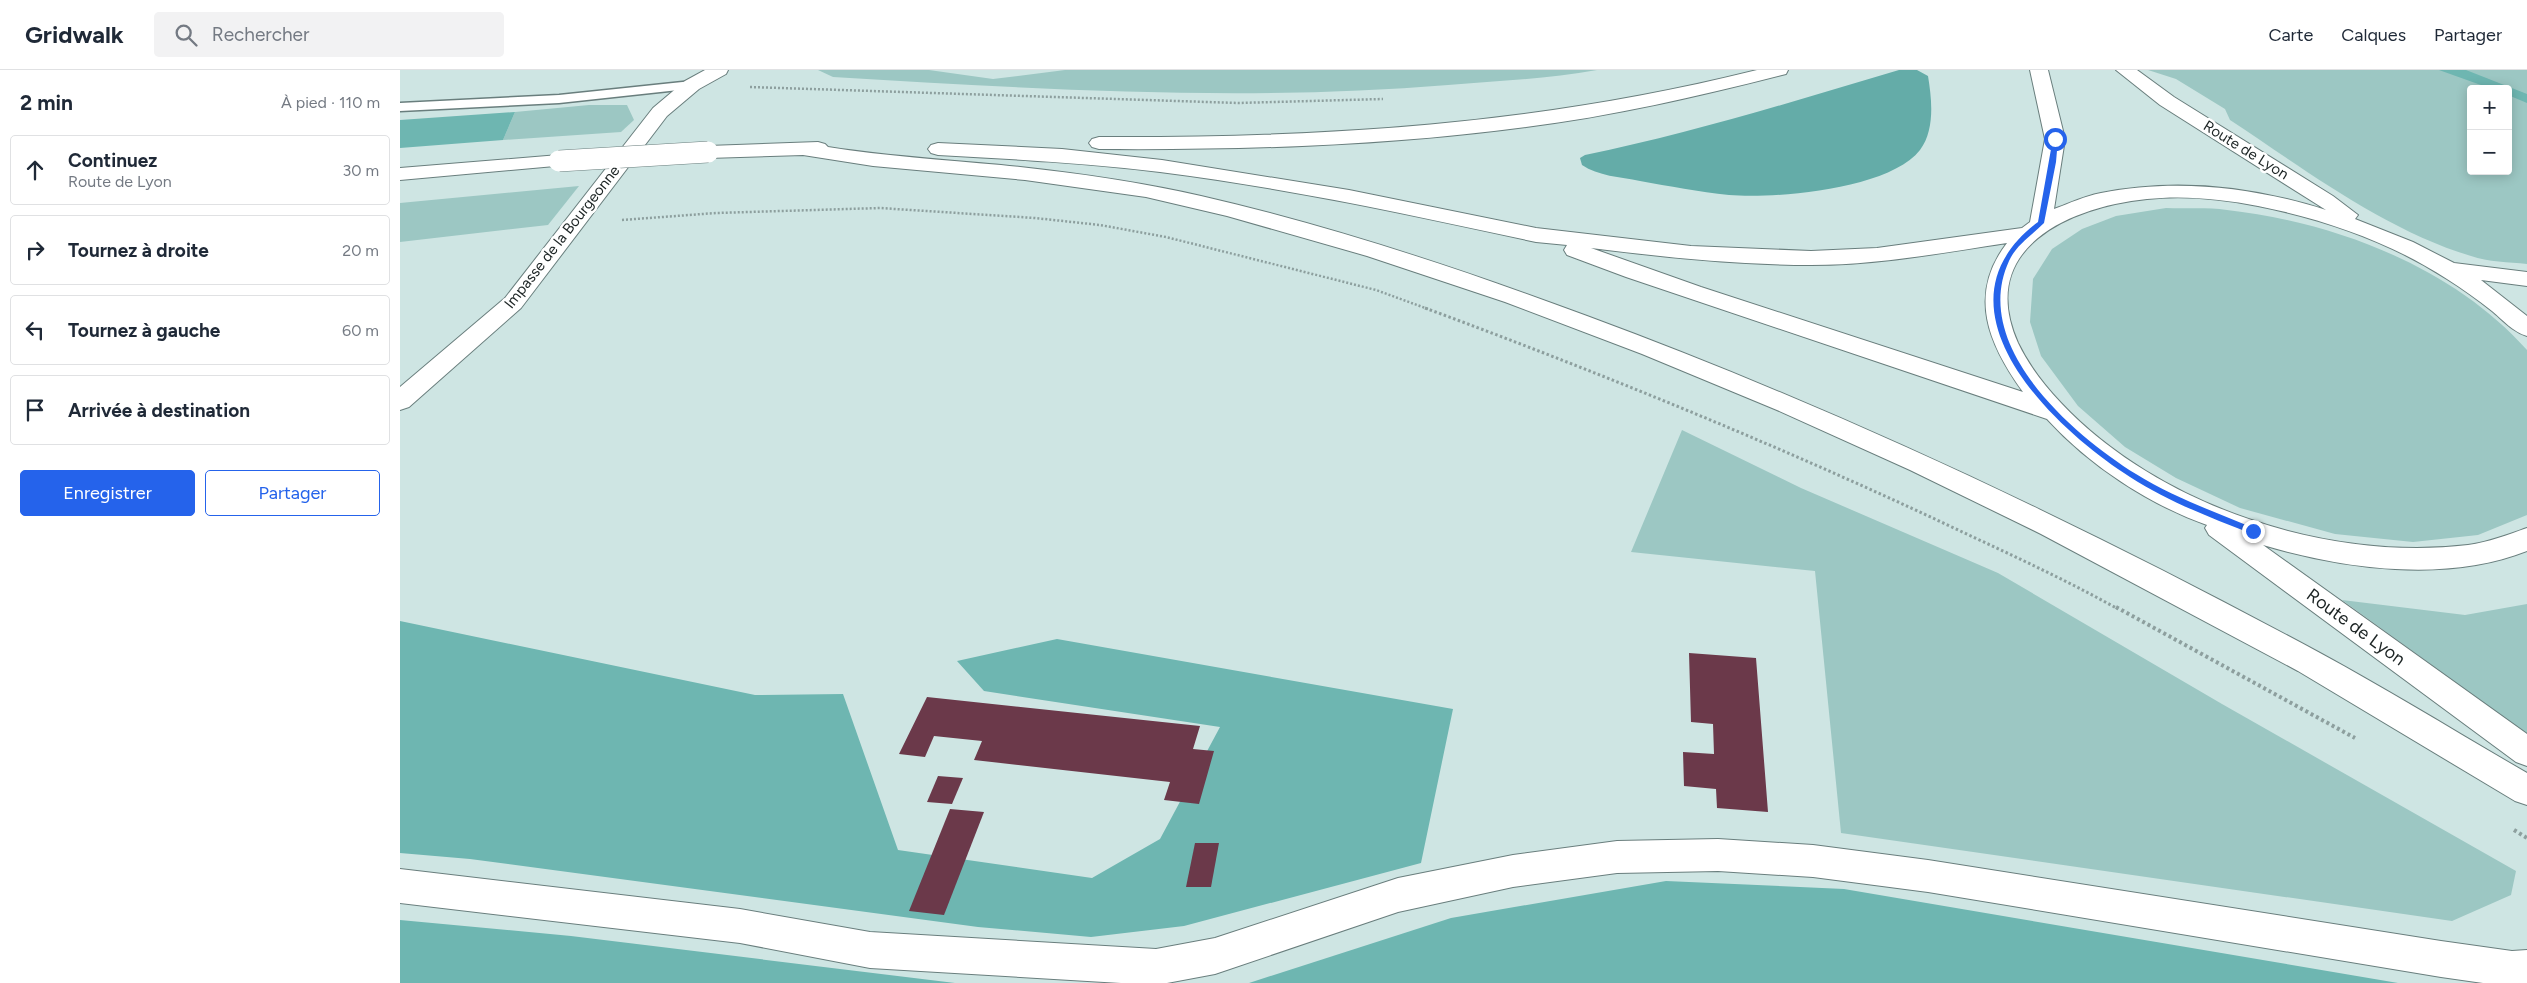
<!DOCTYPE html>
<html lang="fr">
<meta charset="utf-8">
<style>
body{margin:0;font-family:Figtree,sans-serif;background:#f2f2f3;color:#1f2937}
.controls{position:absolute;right:15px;top:15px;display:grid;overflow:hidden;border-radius:5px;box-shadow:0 2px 12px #0003}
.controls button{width:45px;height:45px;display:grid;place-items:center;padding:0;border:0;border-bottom:1px solid #e0e1e3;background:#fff;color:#1f2937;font:25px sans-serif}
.stop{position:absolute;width:15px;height:15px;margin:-11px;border:4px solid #2563eb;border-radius:50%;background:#fff}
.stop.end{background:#2563eb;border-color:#fff;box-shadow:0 1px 5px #0008}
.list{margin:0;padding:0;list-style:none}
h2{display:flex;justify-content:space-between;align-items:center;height:65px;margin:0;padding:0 20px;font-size:21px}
h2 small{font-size:16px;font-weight:400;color:#747a83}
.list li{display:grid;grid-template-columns:32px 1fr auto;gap:15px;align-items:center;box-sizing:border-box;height:70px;margin:0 10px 10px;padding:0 10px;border:1px solid #e0e1e3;border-radius:5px}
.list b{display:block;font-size:19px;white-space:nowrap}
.list p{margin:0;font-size:16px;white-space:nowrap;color:#747a83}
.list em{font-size:16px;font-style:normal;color:#747a83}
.actions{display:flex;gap:10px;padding:15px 20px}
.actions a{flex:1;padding:11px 0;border:1px solid #2563eb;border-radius:5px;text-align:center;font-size:18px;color:#2563eb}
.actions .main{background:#2563eb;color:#fff}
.icon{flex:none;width:28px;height:28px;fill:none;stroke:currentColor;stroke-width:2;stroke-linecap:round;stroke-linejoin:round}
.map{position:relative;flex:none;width:2127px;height:913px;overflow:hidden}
header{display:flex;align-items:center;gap:30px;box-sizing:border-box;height:70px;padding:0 25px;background:#fff;border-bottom:1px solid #e0e1e3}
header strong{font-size:24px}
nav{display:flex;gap:28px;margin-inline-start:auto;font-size:18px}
.search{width:350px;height:45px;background:#f2f2f3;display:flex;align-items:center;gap:12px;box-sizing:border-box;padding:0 18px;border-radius:5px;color:#747a83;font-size:19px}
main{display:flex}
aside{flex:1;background:#fff}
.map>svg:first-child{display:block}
.green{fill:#9cc7c3;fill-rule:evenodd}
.forest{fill:#6eb6b1}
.water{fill:#64aca8}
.building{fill:#6b394a}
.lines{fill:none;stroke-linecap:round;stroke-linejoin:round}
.service-casing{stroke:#697e7d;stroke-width:3}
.minor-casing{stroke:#697e7d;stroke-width:2}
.primary-casing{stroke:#697e7d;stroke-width:2}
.path-far2{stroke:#8d9f9e;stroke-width:2.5;stroke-dasharray:2 2;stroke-linecap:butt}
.path-far1{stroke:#8d9f9e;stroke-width:3;stroke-dasharray:2.5 2.5;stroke-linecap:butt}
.path{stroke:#8d9f9e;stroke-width:4;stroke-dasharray:3 3;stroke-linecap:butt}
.service{fill:#fff;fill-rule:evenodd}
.minor{fill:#fff;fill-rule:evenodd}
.primary{fill:#fff;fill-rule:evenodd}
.primary-bridge-casing{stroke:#697e7d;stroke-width:22;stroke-linecap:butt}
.primary-bridge{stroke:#fff;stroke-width:21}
.route{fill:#2563eb}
.labels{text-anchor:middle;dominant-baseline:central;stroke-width:5;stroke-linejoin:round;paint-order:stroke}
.far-street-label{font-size:15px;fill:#1b2323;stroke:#fff}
.street-label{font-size:18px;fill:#1b2323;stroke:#fff}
</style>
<header>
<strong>Gridwalk</strong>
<div class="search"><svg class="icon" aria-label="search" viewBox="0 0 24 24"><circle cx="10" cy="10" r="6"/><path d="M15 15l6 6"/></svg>Rechercher</div>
<nav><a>Carte</a><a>Calques</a><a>Partager</a></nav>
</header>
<main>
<aside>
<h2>2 min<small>À pied · 110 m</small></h2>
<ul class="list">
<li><svg class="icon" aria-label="ahead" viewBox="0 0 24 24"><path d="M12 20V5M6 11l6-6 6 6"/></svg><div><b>Continuez</b><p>Route de Lyon</p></div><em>30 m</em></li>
<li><svg class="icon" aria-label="right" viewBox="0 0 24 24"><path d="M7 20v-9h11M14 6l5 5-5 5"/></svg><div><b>Tournez à droite</b></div><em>20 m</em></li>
<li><svg class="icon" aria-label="left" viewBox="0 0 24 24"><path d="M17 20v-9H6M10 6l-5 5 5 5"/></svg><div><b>Tournez à gauche</b></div><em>60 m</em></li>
<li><svg class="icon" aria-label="arrive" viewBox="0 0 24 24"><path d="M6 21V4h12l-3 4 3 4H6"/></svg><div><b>Arrivée à destination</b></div></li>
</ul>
<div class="actions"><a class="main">Enregistrer</a><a>Partager</a></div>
</aside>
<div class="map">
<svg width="2127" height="913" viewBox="0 0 2127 913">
<rect width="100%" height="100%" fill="#cee5e3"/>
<!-- green -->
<g class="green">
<path d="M418,0H529L593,9L665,0H1197C1147,9 1097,11 1048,15C843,32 638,19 433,7Z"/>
<path d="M1748,0H2127V194C2109,192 2088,192 2071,186C1983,159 1906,100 1830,50L1825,39L1776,9ZM2071,19H2108V101H2071Z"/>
<path d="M189,35H227L234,50L221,62L103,70L115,42Z"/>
<path d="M179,116L148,155L0,172V133Z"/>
<path d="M1766,138C1786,139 1807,137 1827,140C1935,152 2053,197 2127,280V445L2078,465L2013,472L1935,464L1840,438L1776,408L1725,377L1678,336L1641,286L1630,252L1633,209L1652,179L1682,159L1716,146Z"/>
<path d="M1282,360L1401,418L1598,503L1822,634L2116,801L2111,825L2052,851L1441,763L1415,501L1231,482Z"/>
<path d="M1942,530L2065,545L2127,534V664Z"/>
</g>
<!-- forest -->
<g class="forest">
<path d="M2039,0H2066L2127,24V33L2108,25V19H2092Z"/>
<path d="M115,42L103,70L0,78V50Z"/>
<path d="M0,551L355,625L443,624L498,780L692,808L760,769L820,657L584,621L557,591L657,569L1053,639L1021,793L784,856L691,867L578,857L70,789L0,783Z"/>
<path d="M1266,811L1444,819L1998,913H849L1051,848Z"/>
<path d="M0,850L171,866L555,913H0Z"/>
</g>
<!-- water -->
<path class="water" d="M1499,0H1517L1528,6C1532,30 1535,60 1520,80C1490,119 1376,129 1329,125C1299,122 1269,116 1240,111C1220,107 1198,106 1182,95L1180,88L1185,85C1292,63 1395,31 1499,0Z"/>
<!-- building -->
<g class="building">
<path d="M1289,583L1356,588L1368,742L1317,738L1316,719L1284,716L1283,682L1314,684L1313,654L1291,652Z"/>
<path d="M527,627L800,656L793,679L814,681L799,734L764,730L770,712L574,690L582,671L534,666L525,687L499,684Z"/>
<path d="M538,706L563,708L552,734L527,732Z"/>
<path d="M550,739L584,742L544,845L509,841Z"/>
<path d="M795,773H819L811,817H786Z"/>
</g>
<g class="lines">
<!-- service casing -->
<g class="service-casing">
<path id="service" d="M292,11L297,12L299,15L297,18L159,33L0,41V33L159,25Z"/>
</g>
<!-- minor casing -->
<g class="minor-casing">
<g id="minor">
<path d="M305,0H328L326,4L299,19L267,46L121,238L9,337L0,340V317L105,228L253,38L285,11Z"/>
<path d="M1318,769L1413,775L1528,790L2041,871L2112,881L2127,880V913H2083L2041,907L1528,822L1413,807L1318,801L1217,803L1113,817L998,842L815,904L767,913H721L470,898L340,873L0,833V799L340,839L470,862L756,879L815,868L998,808L1113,785L1217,771Z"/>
</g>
</g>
<!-- primary casing -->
<g class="primary-casing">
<g id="primary">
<path d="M1357,0H1388L1386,4C1300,26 1214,46 1126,57C984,76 842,80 699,79L692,77L689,73L692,69L699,67C925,68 1137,55 1357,0Z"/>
<path d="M1630,0H1648L1665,69L1654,139C1670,133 1685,126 1701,123C1776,108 1854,117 1926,140L1760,35L1716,0H1737L1774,27L1933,126L1958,145L1955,149L2013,172L2054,193L2127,202V216L2081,210L2127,246V266C2113,262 2103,250 2092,241C2078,230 2063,219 2047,209C1990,172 1924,149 1858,136C1823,129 1783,125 1747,129C1669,137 1576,178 1618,273C1629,296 1644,315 1661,333C1758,436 1928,492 2068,475C2089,472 2107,465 2127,458V481C2047,513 1943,499 1863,475L2127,664V696L2116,692L1809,465L1805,458L1807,455C1748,434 1689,395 1647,349L1226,207L1167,185L1164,180L1167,175L1136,172C1012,145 887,118 760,102C686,93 612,89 538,85L531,83L528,79L531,75L538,73L662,79L762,90L949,120L1136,158L1291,176L1411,181L1477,178L1622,158L1630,152L1645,69ZM1607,173C1567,225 1589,275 1623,322L1301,217L1191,178C1264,187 1337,195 1411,195C1476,195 1542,183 1607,173Z"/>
<path d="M418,72L425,74L428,77C485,86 543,90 601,95C668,102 735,111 801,126C932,156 1061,199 1187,246C1439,339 1683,455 1920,583C1990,621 2058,663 2127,703V735L2115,731L1898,601L1641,464L1510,400L1377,340L1242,284L1105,232L967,186L827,146L746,127L625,110L473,96L403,85L308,88L301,86L298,82L301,78L308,76Z"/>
<path d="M159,85L166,87L169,91L166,95L0,110V98Z"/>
</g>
</g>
<!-- path-far2 -->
<g class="path-far2">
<path d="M350,17L838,33L983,29"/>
<path d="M222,150L316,143L480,138L635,148L700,155L766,167L976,220L1028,239"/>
</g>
<!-- path-far1 -->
<path class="path-far1" d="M1025,238C1198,302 1370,372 1537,450C1598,479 1659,506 1718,539"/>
<!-- path -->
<g class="path">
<path d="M1716,537L1955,668"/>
<path d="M2114,760L2127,768"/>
</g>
<!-- service -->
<use href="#service" class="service"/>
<!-- minor -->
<use href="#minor" class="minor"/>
<!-- primary -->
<use href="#primary" class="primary"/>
<!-- primary-bridge casing -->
<g class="primary-bridge-casing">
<path id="primary-bridge" d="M159,91L308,82"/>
</g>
<!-- primary-bridge -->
<use href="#primary-bridge" class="primary-bridge"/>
</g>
<!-- route -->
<path class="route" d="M1653,68L1658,69L1656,92L1644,153C1632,165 1616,175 1609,191C1570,276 1672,364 1736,404C1773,427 1815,442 1856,459V463H1850C1809,447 1767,431 1730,407C1651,357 1526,236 1638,152Z"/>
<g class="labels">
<!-- far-street labels -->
<g class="far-street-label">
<text transform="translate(1846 80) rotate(32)">Route de Lyon</text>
<text transform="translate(162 167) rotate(-52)">Impasse de la Bourgeonne</text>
</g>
<!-- street labels -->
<g class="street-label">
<text transform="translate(1956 557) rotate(36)">Route de Lyon</text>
</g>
</g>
</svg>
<div class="controls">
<button>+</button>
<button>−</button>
</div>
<div class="stop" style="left:1655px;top:69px"></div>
<div class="stop end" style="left:1853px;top:461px"></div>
</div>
</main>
